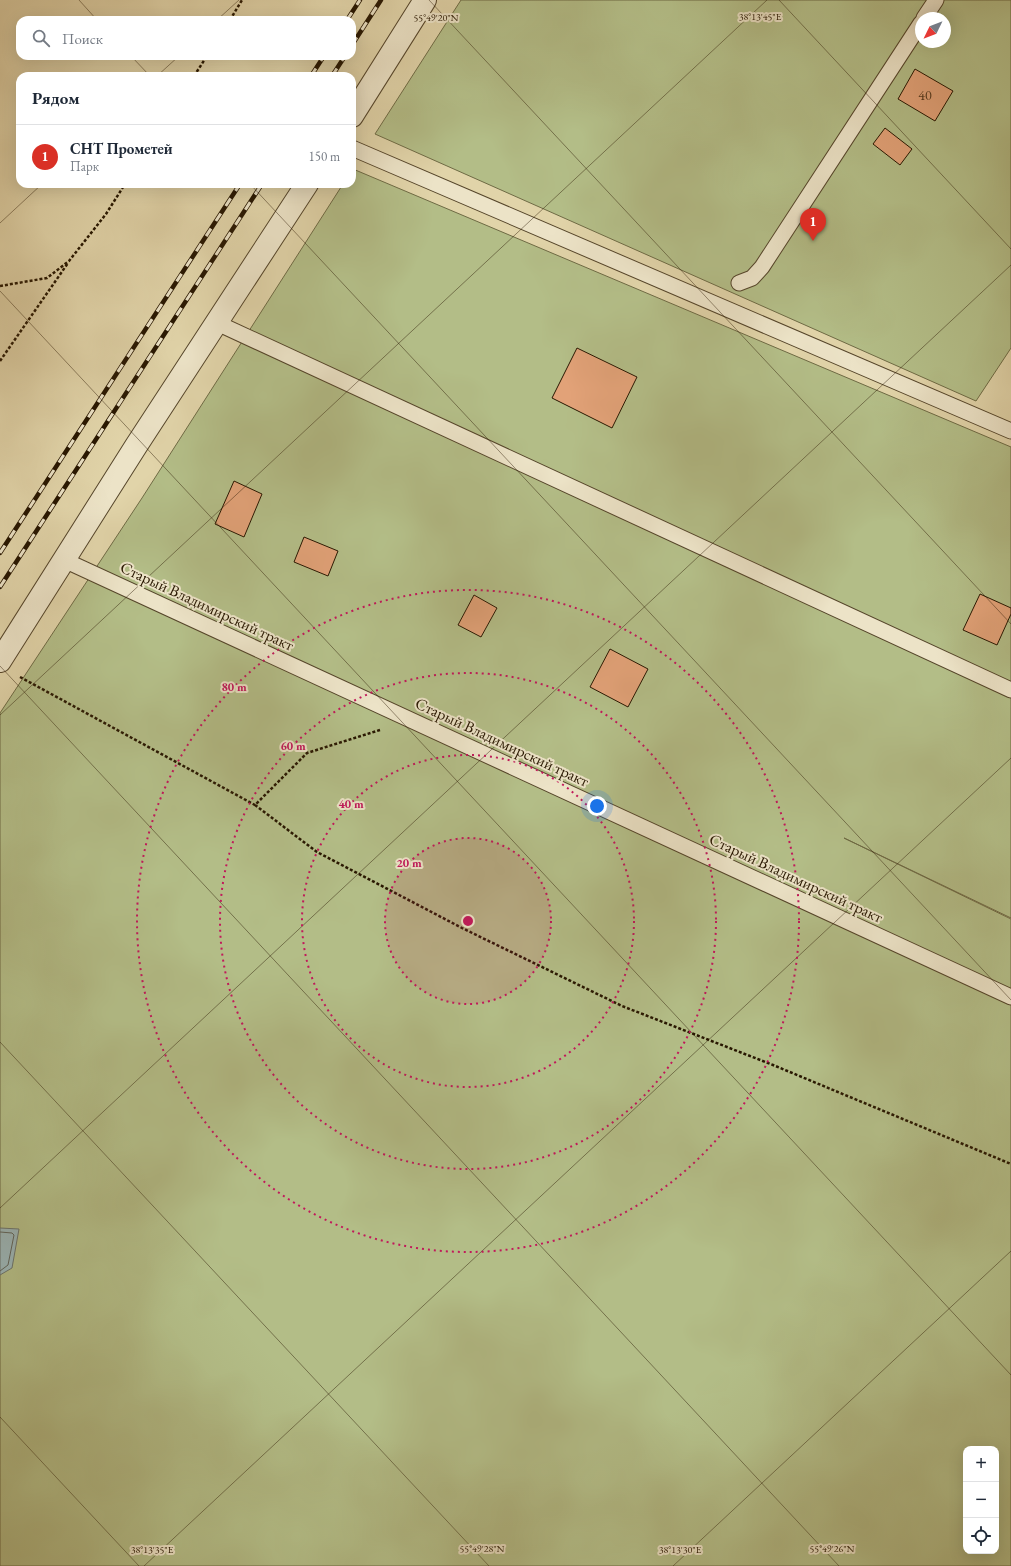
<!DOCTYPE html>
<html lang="ru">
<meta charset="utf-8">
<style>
body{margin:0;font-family:"EB Garamond",serif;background:#f2f2f3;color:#1f2937}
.controls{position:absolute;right:12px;bottom:12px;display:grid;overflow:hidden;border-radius:8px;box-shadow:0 4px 16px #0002}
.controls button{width:36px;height:36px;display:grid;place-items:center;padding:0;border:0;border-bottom:1px solid #e0e1e3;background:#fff;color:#1f2937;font:20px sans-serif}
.compass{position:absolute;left:915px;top:12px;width:36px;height:36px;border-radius:50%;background:#fff;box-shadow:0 4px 16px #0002;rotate:227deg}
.you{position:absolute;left:597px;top:806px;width:14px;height:14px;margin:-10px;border:3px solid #fff;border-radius:50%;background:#1a73e8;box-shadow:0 0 0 6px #1a73e833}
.badge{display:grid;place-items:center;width:26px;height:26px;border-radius:50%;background:#d93025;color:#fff;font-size:13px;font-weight:700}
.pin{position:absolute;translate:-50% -33px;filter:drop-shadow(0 1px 2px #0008)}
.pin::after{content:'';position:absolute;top:21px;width:14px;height:12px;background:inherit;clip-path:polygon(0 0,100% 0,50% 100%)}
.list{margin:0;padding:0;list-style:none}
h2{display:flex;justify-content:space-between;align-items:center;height:52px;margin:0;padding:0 16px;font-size:17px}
h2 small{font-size:13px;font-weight:400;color:#747a83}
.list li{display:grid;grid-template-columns:26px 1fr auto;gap:12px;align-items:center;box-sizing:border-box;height:64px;padding:0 16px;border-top:1px solid #e0e1e3}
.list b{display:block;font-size:15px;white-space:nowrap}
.list p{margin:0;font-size:13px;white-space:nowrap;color:#747a83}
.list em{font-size:13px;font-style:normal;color:#747a83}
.icon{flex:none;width:22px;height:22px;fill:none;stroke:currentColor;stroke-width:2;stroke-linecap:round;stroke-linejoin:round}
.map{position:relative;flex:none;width:1011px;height:1566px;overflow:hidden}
.search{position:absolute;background:#fff;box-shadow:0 4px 16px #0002;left:16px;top:16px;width:340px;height:44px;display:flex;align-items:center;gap:10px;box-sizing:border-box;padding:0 14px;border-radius:12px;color:#747a83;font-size:15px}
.panel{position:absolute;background:#fff;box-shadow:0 4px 16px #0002;left:16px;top:72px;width:340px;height:116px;border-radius:12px}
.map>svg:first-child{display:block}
.green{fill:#b3bd87;stroke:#6e6a44;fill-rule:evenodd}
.water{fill:#9bb5b6;stroke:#6d766e}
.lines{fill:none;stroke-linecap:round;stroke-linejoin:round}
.shore{stroke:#62665c;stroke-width:1}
.building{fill:#e2a278;stroke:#281701}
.service-casing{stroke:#56462b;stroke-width:17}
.minor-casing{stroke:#56462b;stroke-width:24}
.path{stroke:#281701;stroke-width:2.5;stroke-dasharray:3 2;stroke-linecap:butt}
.service{stroke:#ece3c7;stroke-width:15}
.minor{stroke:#ece3c7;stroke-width:22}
.rail-casing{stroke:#281701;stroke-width:4.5}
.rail{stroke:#ece3c7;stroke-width:3;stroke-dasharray:9;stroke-linecap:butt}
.ticks{fill:none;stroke:#281701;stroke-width:1;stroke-opacity:0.45}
.ring{fill:none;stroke:#c2185b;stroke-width:2;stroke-dasharray:2 4}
.labels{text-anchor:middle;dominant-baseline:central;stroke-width:4;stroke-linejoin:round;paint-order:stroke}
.number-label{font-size:14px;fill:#563a1f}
.street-label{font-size:16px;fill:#281701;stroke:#ece3c7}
.ticks-label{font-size:10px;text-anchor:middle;fill:#281701;stroke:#ece3c7;stroke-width:4;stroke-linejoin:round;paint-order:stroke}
.centre{fill:#c2185b;stroke:#ece3c7;stroke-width:2}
.ring-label{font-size:12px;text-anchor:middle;font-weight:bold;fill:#c2185b;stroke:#ece3c7;stroke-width:4;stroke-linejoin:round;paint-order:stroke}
</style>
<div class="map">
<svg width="1011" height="1566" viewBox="0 0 1011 1566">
<rect width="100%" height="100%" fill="#e1d4a9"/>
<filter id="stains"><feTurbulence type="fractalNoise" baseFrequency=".005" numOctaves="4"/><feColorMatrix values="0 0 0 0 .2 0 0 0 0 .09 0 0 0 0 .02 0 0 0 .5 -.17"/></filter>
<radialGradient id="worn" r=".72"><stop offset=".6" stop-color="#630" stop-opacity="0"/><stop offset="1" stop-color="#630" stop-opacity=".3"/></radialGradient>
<!-- green -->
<g class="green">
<path d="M461,0H1011V348L976,401L375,134ZM921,18H945V42H921Z"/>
<path d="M353,169L1011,447V918L844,838L1011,919V1566H0V713L142,498L343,184H352ZM966,1449H996V1551H966Z"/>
</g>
<!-- water -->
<path class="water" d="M0,1228L19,1229L12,1268L0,1275Z"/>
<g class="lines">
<!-- shore -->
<path class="shore" d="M0,1232L12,1233L14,1235L8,1265L0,1271"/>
</g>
<!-- building -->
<g class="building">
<path d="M915,69L953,91L935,121L898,99Z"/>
<path d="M885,128L912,149L900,165L873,144Z"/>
<path d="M577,348L637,377L612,428L552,398Z"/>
<path d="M234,481L262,494L244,537L215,524Z"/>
<path d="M304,537L338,551L328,576L294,562Z"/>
<path d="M980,594L1011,608V614L997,645L963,630Z"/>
<path d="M474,595L497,608L481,637L458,625Z"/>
<path d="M610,649L648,669L628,707L590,687Z"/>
</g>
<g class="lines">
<!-- service casing -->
<g class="service-casing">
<g id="service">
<path d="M924,18L936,0"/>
<path d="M352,148L1011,431"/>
<path d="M739,283L752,278L762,267L921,23"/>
<path d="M217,323L1011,690"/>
<path d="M64,560L1011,997"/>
</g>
</g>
<!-- minor casing -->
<g class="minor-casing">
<g id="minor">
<path d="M352,116L425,0"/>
<path d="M0,661L136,446L307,184"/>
</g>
</g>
<!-- path -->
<g class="path">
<path d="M230,20L242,0"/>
<path d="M194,76L207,56"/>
<path d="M0,286L47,278L69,261L106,214L125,184"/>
<path d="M0,361L68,263"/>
<path d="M20,677L255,805"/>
<path d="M380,730L307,753L255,805L317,852L462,928L622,1006L773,1065L1011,1164"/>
</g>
<!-- service -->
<use href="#service" class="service"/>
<!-- minor -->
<use href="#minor" class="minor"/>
<!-- rail casing -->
<g class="rail-casing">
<g id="rail">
<path d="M347,20L360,0"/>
<path d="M352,45L381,0"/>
<path d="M311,76L324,56"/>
<path d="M332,76L345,56"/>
<path d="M0,553L240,184"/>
<path d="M0,587L262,184"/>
</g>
</g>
<!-- rail -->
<use href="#rail" class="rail"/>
</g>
<!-- ticks -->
<path class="ticks" d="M79,0L97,20M429,0L1011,624M779,0L1011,249M217,20L239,0M131,56L150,76M157,76L179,56M250,184L1011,1000M0,223L42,184M0,291L1011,1375M0,666L839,1566M0,715L767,0M0,1042L489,1566M0,1208L1011,265M0,1417L139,1566M144,1566L1011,758M673,1566L1011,1251"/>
<!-- distance rings -->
<circle cx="468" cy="921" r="83" fill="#c2185b" fill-opacity=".12"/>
<g class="ring">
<circle cx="468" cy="921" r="83"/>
<circle cx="468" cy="921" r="166"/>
<circle cx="468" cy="921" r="248"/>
<circle cx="468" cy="921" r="331"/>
</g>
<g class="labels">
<!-- number labels -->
<g class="number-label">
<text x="925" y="95">40</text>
</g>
<!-- street labels -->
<g class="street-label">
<text transform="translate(207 606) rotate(25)">Старый Владимирский тракт</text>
<text transform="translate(502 742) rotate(25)">Старый Владимирский тракт</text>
<text transform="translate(796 878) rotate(25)">Старый Владимирский тракт</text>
</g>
</g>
<g class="ticks-label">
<text x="760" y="20">38°13'45"E</text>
<text x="436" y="21">55°49'20"N</text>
<text x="482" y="1552">55°49'28"N</text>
<text x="832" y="1552">55°49'26"N</text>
<text x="152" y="1553">38°13'35"E</text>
<text x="680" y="1553">38°13'30"E</text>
</g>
<circle cx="468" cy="921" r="6" class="centre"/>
<g class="ring-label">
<text x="234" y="691">80 m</text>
<text x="293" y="750">60 m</text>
<text x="351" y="808">40 m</text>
<text x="409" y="867">20 m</text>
</g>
<rect width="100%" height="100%" filter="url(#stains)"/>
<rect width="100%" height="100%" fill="url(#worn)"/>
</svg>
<div class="controls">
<button>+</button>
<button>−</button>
<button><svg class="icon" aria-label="locate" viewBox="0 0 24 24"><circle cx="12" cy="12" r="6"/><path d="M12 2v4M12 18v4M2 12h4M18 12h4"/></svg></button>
</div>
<svg class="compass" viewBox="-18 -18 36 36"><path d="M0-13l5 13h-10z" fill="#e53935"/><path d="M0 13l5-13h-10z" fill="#747a83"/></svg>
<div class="you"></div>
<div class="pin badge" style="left:813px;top:241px">1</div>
<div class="search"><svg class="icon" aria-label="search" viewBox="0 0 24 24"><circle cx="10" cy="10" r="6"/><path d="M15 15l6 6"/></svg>Поиск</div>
<section class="panel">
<h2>Рядом<small></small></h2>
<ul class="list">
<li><span class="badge">1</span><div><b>СНТ Прометей</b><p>Парк</p></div><em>150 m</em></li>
</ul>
</section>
</div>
